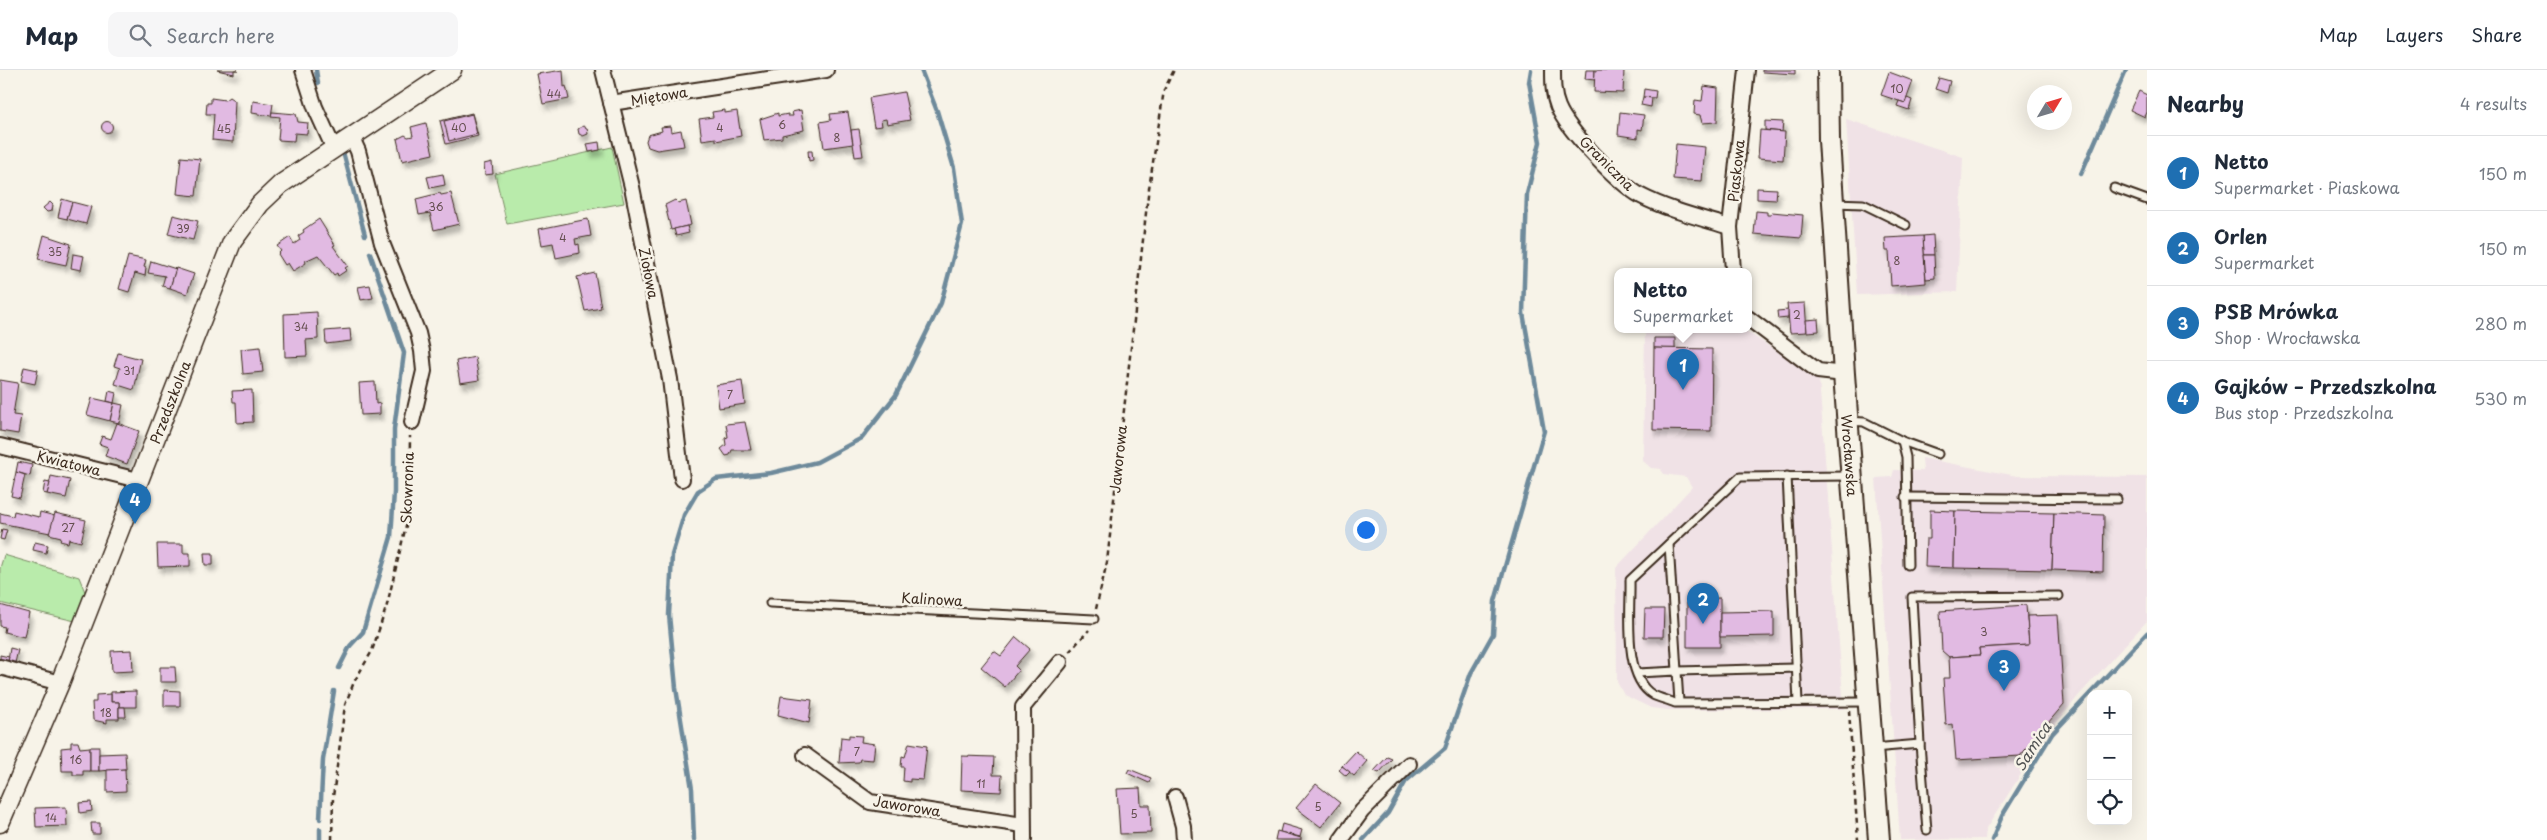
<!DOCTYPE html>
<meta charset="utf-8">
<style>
body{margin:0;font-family:"Playpen Sans",sans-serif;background:#f6f6f7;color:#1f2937}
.controls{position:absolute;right:15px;bottom:15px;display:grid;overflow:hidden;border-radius:10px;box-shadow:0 5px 20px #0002}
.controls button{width:45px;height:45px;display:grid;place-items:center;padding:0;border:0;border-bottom:1px solid #e0e1e3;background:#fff;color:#1f2937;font:25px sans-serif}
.compass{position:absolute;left:2027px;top:15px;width:45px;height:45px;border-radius:50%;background:#fff;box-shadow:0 5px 20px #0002;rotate:52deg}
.you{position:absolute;left:1365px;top:459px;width:18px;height:18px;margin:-12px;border:4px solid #fff;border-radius:50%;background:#1a73e8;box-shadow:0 0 0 8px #1a73e833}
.badge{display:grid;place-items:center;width:32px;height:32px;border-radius:50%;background:#1f6fb2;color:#fff;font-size:16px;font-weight:700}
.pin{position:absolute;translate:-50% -41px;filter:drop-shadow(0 1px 2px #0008)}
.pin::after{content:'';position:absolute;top:26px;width:18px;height:15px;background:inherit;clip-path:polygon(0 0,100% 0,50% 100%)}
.popup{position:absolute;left:1614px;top:198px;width:138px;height:65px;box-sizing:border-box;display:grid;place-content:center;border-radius:10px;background:#fff;filter:drop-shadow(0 1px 4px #0005);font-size:16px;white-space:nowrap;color:#747a83}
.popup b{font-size:19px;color:#1f2937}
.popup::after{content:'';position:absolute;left:50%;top:100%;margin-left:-10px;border:10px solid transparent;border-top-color:#fff}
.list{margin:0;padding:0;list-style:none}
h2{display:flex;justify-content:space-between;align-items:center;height:65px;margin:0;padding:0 20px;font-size:21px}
h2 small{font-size:16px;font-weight:400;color:#747a83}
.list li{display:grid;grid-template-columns:32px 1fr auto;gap:15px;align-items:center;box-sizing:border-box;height:75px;padding:0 20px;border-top:1px solid #e0e1e3}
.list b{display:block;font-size:19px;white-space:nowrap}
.list p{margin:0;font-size:16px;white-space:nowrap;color:#747a83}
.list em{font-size:16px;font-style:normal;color:#747a83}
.icon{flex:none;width:28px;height:28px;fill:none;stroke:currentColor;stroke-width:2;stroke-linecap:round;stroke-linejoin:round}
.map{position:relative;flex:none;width:2147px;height:770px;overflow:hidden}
header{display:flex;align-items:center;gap:30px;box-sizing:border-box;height:70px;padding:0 25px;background:#fff;border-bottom:1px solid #e0e1e3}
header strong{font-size:24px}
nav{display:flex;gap:28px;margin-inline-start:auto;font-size:18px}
.search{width:350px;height:45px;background:#f6f6f7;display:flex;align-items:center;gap:12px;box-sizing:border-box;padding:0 18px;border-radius:10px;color:#747a83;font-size:19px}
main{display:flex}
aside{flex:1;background:#fff}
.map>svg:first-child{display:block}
.built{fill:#f0e2e6}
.green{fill:#b9ebab;stroke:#7a8a64}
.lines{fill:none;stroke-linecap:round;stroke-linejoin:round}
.stream{stroke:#6e8a9b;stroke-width:4.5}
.building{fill:#e1bae2;stroke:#3b2a1e;filter:url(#shadow)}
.service-casing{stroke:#3b2a1e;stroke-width:11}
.minor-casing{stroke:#3b2a1e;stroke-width:18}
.tertiary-casing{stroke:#3b2a1e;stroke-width:21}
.secondary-casing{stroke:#3b2a1e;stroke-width:24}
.path{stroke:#3b2a1e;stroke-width:2.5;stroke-dasharray:5 4;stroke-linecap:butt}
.service{stroke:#f7f3e8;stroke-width:7}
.minor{stroke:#f7f3e8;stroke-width:14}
.tertiary{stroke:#f7f3e8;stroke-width:18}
.secondary{stroke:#f7f3e8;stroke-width:20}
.labels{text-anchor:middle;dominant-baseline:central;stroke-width:5;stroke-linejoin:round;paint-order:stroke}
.number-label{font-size:11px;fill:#644e4f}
.street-label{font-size:14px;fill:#3b2a1e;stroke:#f7f3e8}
.water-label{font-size:15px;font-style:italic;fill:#505252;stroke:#f7f3e8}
</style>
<header>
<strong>Map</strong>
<div class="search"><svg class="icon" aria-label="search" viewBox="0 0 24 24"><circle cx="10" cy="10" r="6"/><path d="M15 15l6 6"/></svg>Search here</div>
<nav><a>Map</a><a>Layers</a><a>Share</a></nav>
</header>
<main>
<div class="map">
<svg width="2147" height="770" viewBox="0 0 2147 770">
<defs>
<filter id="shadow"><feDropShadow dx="3" dy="5.5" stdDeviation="2.5" flood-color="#0004"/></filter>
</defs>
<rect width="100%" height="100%" fill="#f7f3e8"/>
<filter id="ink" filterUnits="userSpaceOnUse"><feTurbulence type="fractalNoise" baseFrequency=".02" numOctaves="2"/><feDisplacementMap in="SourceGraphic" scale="10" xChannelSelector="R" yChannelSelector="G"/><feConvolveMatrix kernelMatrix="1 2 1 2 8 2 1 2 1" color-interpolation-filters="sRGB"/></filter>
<g filter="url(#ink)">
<!-- built -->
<g class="built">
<path d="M1846,49L1963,87L1957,222L1857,225Z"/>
<path d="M1645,259H1743L1819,309L1844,639L1668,640L1651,638L1624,625L1617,612L1616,498L1692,417L1686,407L1663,404L1661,399L1651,398L1643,391Z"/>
<path d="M1922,388L2017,406L2147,407V551L2080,624L2044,668L1986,759L1985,769L1900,770L1876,408L1892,407L1894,400L1923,401Z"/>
</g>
<!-- green -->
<g class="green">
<path d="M612,77L624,133L507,154L495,104Z"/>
<path d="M4,485L79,507L85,522L75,551L0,533V498Z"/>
</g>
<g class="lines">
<!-- stream -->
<g class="stream">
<path d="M316,0L318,13"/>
<path d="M343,82L365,165"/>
<path d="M2081,104L2126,0"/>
<path d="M339,598L350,576L363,562L391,467L394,422V359L404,283L370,183"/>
<path d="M320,749L323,690L334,621"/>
<path d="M320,770V759"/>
<path d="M694,770L692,719L676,618L669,545L672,485L684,445L698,421L716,409L771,403L817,392L862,368L896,325L941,233L962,154L954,98L937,41L921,0"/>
<path d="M1363,770L1388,743L1406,711L1445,678L1471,603L1493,564L1495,531L1544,361L1523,243L1527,124L1540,72L1529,12L1531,0"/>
<path d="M1992,770L2002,746L2052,664L2147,563"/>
</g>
</g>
<!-- building -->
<g class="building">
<path d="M217,0H238H234V4Z"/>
<path d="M563,0L564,17L566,16L569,29L543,34L537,4Z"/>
<path d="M1586,0H1595V10L1585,9Z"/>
<path d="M1595,0H1624L1623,23L1594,22Z"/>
<path d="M1762,0H1795V4L1762,2Z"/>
<path d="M1889,2L1913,11L1905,33L1881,25Z"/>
<path d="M1939,8L1950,11L1947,23L1935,19Z"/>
<path d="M1704,16L1718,18L1717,52L1702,53L1700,45L1694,44L1695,30L1702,31Z"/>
<path d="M1644,19L1656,21L1655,28L1643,27Z"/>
<path d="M2139,21L2147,25V42L2145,47L2130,40Z"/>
<path d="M904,22L910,50L887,54L886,49L881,50L882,56L874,57L869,28Z"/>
<path d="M229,27L235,31L233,72L212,70L214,44H206L207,33H211V28L225,30Z"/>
<path d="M1643,27L1652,28L1651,37L1641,35Z"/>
<path d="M1907,28L1912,30L1909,40L1897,36L1899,31L1905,33Z"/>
<path d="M253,31L273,34L271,46L252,43Z"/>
<path d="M725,40V43L737,41L741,66L716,71V68L702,70L699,49L713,47L712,42Z"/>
<path d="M801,40L804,60L782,65V68L764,70L760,49L778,43V46L788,44V46H793L792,42Z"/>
<path d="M272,42L296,44L298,52L308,53L307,64L295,63L294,71L278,70L280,47L271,46Z"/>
<path d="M848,42L853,74L824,78L820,52L831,50L830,44Z"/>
<path d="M1620,42L1644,45L1642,60L1638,59V68L1618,65Z"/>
<path d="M472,43L478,66L446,74L440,51Z"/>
<path d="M472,44L477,64L449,71L444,51Z"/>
<path d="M1765,51L1783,52L1782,62L1765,60Z"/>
<circle cx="107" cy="57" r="5.5"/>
<path d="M426,53L433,84L402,91L397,69L405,65L408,67L413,66L411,57Z"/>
<path d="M583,56L587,58L588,64L583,66L579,64L578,59Z"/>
<path d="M670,56L671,62L681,60L684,76L657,80L648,77L646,71L648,65L662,61L661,57Z"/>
<path d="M859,59L863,86L855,87L851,60Z"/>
<path d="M1760,60L1785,62L1783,90L1758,88Z"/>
<path d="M599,72L600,80L589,82L587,74Z"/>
<path d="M1676,74L1705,77L1702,111L1673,109Z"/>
<path d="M808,81H812L813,90L809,91Z"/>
<path d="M181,87L200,89L196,126L177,124Z"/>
<path d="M492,92L493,104L485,105L484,94Z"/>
<path d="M443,104L445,115L430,118L427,107Z"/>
<path d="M1757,118L1777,119L1776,130L1757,129Z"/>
<path d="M440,123L441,125L451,123L459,154L434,160L430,143L419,145L416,129Z"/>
<path d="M62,129L72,132L67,149L58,147Z"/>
<path d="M675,130L678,133L686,131L691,155L671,160L665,135Z"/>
<path d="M50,132L53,135L52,141L47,142L43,138Z"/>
<path d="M72,132L91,137L86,154L67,149Z"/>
<path d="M1756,141L1767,142V145H1771L1772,142L1803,145L1801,168L1754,164Z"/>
<path d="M173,145L198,151L193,170L168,164Z"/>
<path d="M319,149L335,175L333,176L348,196L345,198L347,200L338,206L337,203L334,205L318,185L305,191L306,193L293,201L288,193L285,195L278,184L281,181L277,176L290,167L294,174L300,170L298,166L304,162L303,160Z"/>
<path d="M588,149L591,166L575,169L576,175L579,174L580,183L556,188L553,173L542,175L539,159Z"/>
<path d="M687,156L689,163L676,166L674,159Z"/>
<path d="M44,165L71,174L66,195L38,189Z"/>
<path d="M1933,165L1934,185H1924L1923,166Z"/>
<path d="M1923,166L1926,213L1891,216L1889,181H1886L1885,168Z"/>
<path d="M73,184L84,186L81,200L71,198Z"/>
<path d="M1924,185H1934L1935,208L1926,209Z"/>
<path d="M128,186L146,190L144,197L146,198L145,206L135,203L129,222L119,219Z"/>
<path d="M151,191L176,199L170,218L162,216L165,206L148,203Z"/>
<path d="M176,198L194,204L187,224L170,218Z"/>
<path d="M595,203L601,238L585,241L577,207Z"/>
<path d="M370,215L373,228L361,230L358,217Z"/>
<path d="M1805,233L1807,262L1790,263L1787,234Z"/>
<path d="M1788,240V248L1778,249L1777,241Z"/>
<path d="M317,242L318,269L306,270L307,286L285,287L284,244Z"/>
<path d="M1818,249L1819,261L1807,262L1806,250Z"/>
<path d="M350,259L351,271L326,274L325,261Z"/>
<path d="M1654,268H1675V279L1654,278Z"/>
<path d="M260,277L263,302L243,304L241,279Z"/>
<path d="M1654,278L1712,279L1711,361L1653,360Z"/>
<path d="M118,283L141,289L134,320L115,314L120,298L114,296Z"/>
<path d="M475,287L479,310L460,313L456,291Z"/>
<path d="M24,297L38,300L35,314L21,311Z"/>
<path d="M0,310L18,313L13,345L21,346L18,364L0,361Z"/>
<path d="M742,311L745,334L719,338L716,315Z"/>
<path d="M375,312L376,334L380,333V344L361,345L359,313Z"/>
<path d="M252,320L253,352L237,353L236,332H233L232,321Z"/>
<path d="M109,321L116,323L114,333L107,331Z"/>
<path d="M92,328L114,333L110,351L87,345Z"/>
<path d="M114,333L123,335L119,353L110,351Z"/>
<path d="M745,352L751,380H732L730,385L726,386L721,379L726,375L725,368L728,367L726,354Z"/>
<path d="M117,353L139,361L127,394L105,386L108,377L99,374L102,366L111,369Z"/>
<path d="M18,392L32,395L30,406L16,402Z"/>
<path d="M16,402L25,405L20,428L11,426Z"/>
<path d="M51,406L70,410L66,428L47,424Z"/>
<path d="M45,412L50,413L47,424L43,423Z"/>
<path d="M1930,440L1955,441L1954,498L1925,497L1926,469H1930Z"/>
<path d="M14,441L39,447L40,442L55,446L50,463L0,453V443L13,446Z"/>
<path d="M1955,441L2054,443L2052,500L1954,498Z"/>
<path d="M55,443L86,450L81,472L69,469L68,473L60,471L61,467L49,464Z"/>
<path d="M2054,443L2104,445L2103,502L2052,500Z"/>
<path d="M2,459L7,460L4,470L0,469Z"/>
<path d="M35,472L48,475L46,483L33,480Z"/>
<path d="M157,474H183V483H190V496L158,497Z"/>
<path d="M204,483H213V495H205Z"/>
<path d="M1720,528V577H1687V529Z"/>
<path d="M0,535L29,543L24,567L4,562L5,557L0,556Z"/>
<path d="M2026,535L2029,575L1979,578L1980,585L1949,587L1942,581L1940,541Z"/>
<path d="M1645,539H1664L1663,567H1644Z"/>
<path d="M1774,541V566L1720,567V542Z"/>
<path d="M2058,545L2064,634L2020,686L1956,690L1953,654L1946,655L1943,608H1950L1949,587L1980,585L1979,578L2029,575L2027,546Z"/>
<path d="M1016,567L1030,579L1015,596L1019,600L1005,617L981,597L994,581L1001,586Z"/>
<path d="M10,578L18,580L15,593L8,591Z"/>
<path d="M132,580L133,601L112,602L111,581Z"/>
<path d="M0,585L9,587L8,591L0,590Z"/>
<path d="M160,597H175L176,612H160Z"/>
<path d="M164,620L180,621V636H164Z"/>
<path d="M136,621V637H119V632H111V622Z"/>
<path d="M111,624V632H119V649H107V653L93,650L92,632H96V625Z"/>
<path d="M781,626L812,630L809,653L778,645Z"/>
<path d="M119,637H125L126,647H119Z"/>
<path d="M849,665L862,666L861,672L875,674L873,690L860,689L859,692L839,693L841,667L849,668Z"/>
<path d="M71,672H78L80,678L90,677V701H83V705H73V701H62L61,678L71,677Z"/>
<path d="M909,673L927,676L923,710L910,709V712L903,711L904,697H901L902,686L905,687Z"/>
<rect x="90" y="677" width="9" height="24"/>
<path d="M1356,681L1367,691L1354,706L1342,696Z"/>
<path d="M125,683L126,699L99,701V684Z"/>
<path d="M962,686L994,687L993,705H1002L1001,722L961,720Z"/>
<path d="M1387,687L1392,689L1379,703L1374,701Z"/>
<path d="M1342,696L1350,702L1346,706L1339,700Z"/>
<path d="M125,699L126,721L107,722V700Z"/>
<path d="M1129,699L1151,708L1149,713L1127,703Z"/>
<path d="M1316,714L1340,733L1321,757L1296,738Z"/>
<path d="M1140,718L1141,735H1150L1151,763L1120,764L1117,719Z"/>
<path d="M91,732L92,741L80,743L79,733Z"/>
<path d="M66,737L67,756L36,757L35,738Z"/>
<path d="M91,753H100V764H92Z"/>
<path d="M1282,754L1302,760L1300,767L1280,762Z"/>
<path d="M1277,761L1301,768V770H1275Z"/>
</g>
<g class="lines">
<!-- service casing -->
<g class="service-casing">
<g id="service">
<path d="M2114,118L2147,130"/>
<path d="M1834,133L1863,134L1906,155"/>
<path d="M1849,351L1864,352L1902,371L1938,384"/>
<path d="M1902,371L1906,387L1908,495"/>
<path d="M1787,406L1798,632"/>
<path d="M1850,406L1740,407L1630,510C1631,541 1622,607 1653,625C1659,628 1668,630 1675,633L1868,632"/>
<path d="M1905,427L2117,429"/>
<path d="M1669,474L1677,601L1797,598"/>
<path d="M770,533L1094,549"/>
<path d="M1637,603L1677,601L1679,632"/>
<path d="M1920,674L1912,527L2059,526"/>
<path d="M1873,678L1920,674L1927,760"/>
</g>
</g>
<!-- minor casing -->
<g class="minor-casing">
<g id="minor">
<path d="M303,0L315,37L334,79"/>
<path d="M603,0L632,117L670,309L682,409"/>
<path d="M1553,0C1553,13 1553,25 1558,37C1568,61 1618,113 1641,126C1668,140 1701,148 1730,157"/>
<path d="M611,33L826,0"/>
<path d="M352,68L358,81L382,173L418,263L422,281L424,301L412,352"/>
<path d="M1733,201L1730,157L1747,0"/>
<path d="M1748,248L1818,301L1844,304"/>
<path d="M0,376L138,410"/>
<path d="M0,597L60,613"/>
<path d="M805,685L870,732L1023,755"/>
<path d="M1175,727L1183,756L1184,770"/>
<path d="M1024,770L1023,637L1060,592"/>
<path d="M1341,770L1362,741L1409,694"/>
</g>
</g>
<!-- tertiary casing -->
<g class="tertiary-casing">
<g id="tertiary">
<path id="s1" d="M0,753L60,613L232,172L260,134L281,114L452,0"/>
</g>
</g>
<!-- secondary casing -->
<g class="secondary-casing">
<g id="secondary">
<path id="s2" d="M1828,0L1829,70L1844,304L1879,770"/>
</g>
</g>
<!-- path -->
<g class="path">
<path d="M1096,539L1107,492L1148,125L1164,20L1174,0"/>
<path d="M1069,582L1089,560"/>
<path d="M1849,641L1858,770"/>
<path d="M332,770L333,727L345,635L354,612L372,581L387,535L409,443L410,366"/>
</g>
<!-- service -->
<use href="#service" class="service"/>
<!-- minor -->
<use href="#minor" class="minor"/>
<!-- tertiary -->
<use href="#tertiary" class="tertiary"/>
<!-- secondary -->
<use href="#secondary" class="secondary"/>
</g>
</g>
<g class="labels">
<!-- number labels -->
<g class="number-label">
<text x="1897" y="18">10</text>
<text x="554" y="23">44</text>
<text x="782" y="54">6</text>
<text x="459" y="57">40</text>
<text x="720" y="57">4</text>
<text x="224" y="58">45</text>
<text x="837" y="67">8</text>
<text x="436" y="136">36</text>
<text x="183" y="158">39</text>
<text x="563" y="167">4</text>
<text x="55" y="181">35</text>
<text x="1897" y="190">8</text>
<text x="1797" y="244">2</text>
<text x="301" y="256">34</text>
<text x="129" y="300">31</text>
<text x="730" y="324">7</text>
<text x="68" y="457">27</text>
<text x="1984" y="561">3</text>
<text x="106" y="642">18</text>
<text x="857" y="681">7</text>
<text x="76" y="689">16</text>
<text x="981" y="713">11</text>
<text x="1318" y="736">5</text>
<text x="1134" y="743">5</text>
<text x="51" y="747">14</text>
</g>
<!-- street labels -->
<g class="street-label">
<text transform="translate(659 26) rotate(-9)">Miętowa</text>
<text transform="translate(1607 93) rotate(45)">Graniczna</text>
<text transform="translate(1736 101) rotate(-84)">Piaskowa</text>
<text transform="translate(649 203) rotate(79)">Ziołowa</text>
<text stroke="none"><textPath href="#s1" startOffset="454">Przedszkolna</textPath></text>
<text stroke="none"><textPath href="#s2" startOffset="386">Wrocławska</textPath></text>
<text transform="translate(1118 389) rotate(-84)">Jaworowa</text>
<text transform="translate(69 393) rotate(14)">Kwiatowa</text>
<text transform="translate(407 418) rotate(-88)">Skowronia</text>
<text transform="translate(932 529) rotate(3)">Kalinowa</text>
<text transform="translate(907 736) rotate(9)">Jaworowa</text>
</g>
<!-- water labels -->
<g class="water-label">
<text transform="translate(2032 676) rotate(-57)">Samica</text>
</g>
</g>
</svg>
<div class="controls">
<button>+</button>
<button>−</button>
<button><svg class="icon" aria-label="locate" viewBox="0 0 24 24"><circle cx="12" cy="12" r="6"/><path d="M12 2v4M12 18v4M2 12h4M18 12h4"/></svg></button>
</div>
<svg class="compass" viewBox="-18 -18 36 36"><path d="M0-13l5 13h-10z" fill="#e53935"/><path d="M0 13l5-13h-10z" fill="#747a83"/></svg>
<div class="you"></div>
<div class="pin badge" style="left:1683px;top:320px">1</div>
<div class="popup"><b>Netto</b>Supermarket</div>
<div class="pin badge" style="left:1703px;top:554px">2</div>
<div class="pin badge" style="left:2004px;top:621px">3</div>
<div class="pin badge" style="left:135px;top:454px">4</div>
</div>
<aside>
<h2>Nearby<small>4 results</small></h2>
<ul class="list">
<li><span class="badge">1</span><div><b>Netto</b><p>Supermarket · Piaskowa</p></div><em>150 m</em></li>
<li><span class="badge">2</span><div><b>Orlen</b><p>Supermarket</p></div><em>150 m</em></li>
<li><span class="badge">3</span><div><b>PSB Mrówka</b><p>Shop · Wrocławska</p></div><em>280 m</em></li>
<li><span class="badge">4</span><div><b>Gajków – Przedszkolna</b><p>Bus stop · Przedszkolna</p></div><em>530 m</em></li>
</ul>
</aside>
</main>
